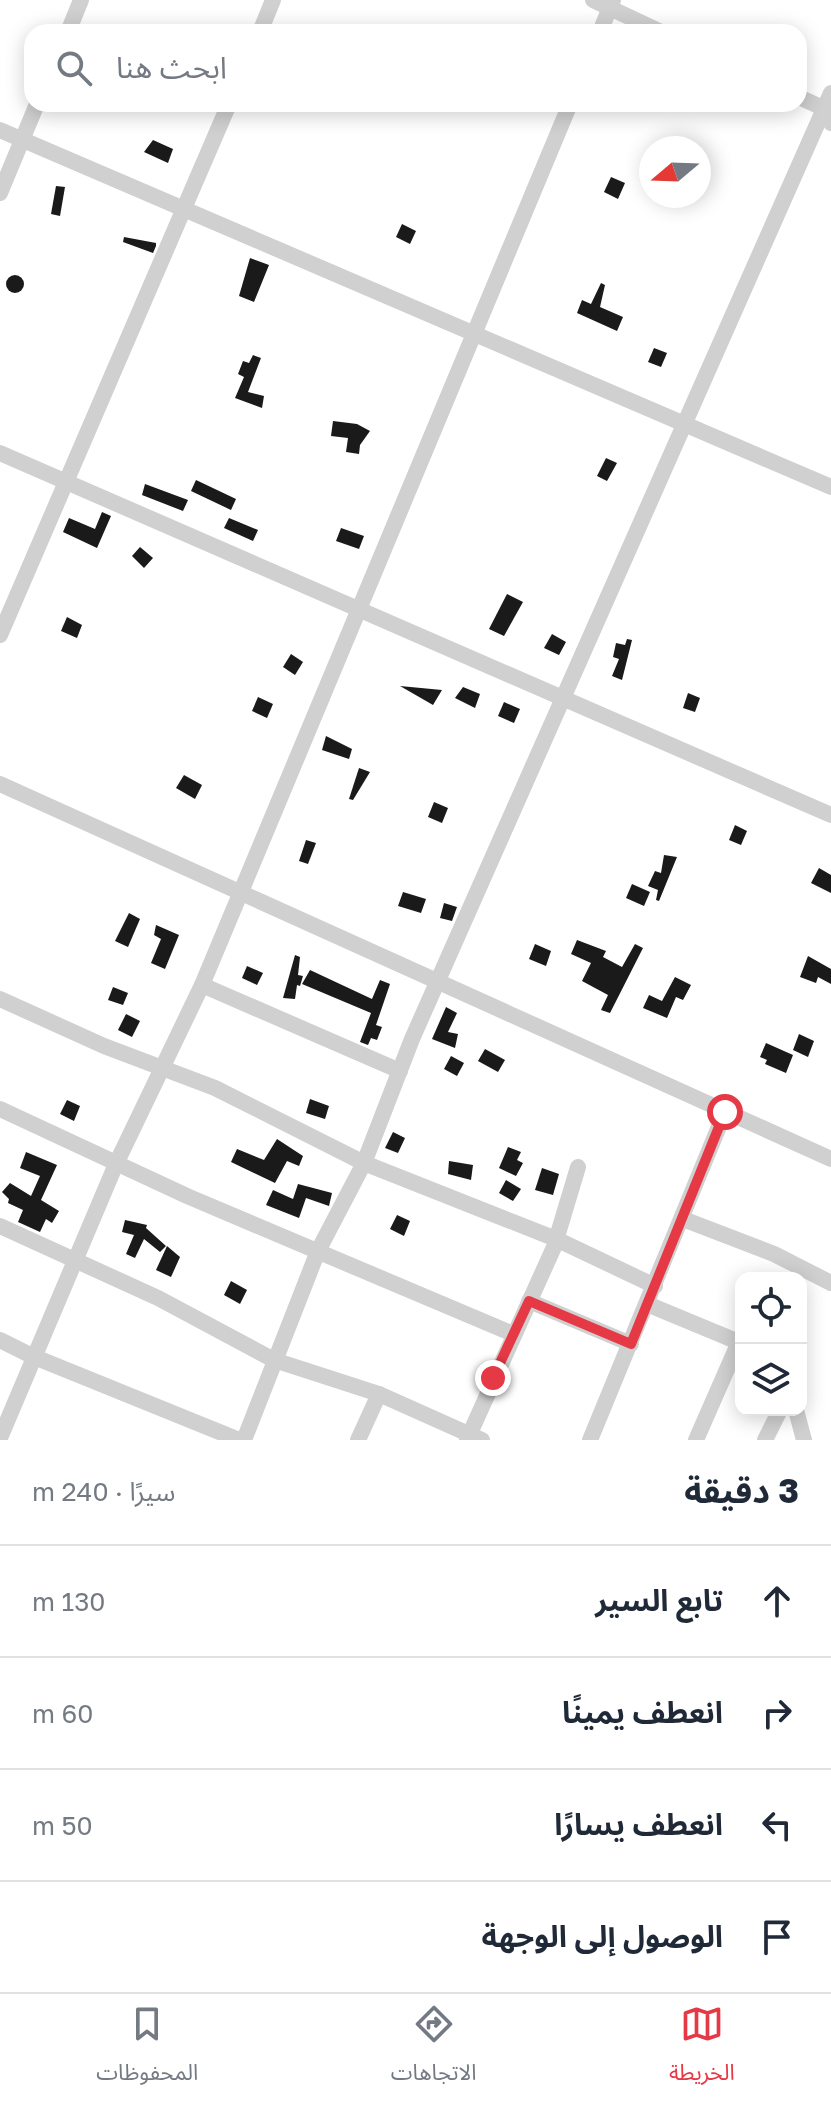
<!DOCTYPE html>
<html lang="ar">
<meta charset="utf-8">
<style>
body{margin:0;font-family:"Golos Text","Noto Sans Arabic",sans-serif;background:#f6f6f7;color:#1f2937;direction:rtl}
.controls{position:absolute;right:24px;bottom:24px;display:grid;overflow:hidden;border-radius:16px;box-shadow:0 4px 20px #0003}
.controls button{width:72px;height:72px;display:grid;place-items:center;padding:0;border:0;border-bottom:2px solid #e0e1e3;background:#fff;color:#1f2937;font:40px sans-serif}
.compass{position:absolute;left:639px;top:136px;width:72px;height:72px;border-radius:50%;background:#fff;box-shadow:0 4px 20px #0003;rotate:251deg}
.stop{position:absolute;width:24px;height:24px;margin:-18px;border:6px solid #e63946;border-radius:50%;background:#fff}
.stop.end{background:#e63946;border-color:#fff;box-shadow:0 2px 8px #0008}
.list{margin:0;padding:0;list-style:none}
h2{display:flex;justify-content:space-between;align-items:center;height:104px;margin:0;padding:0 32px;font-size:34px}
h2 small{font-size:26px;font-weight:400;color:#747a83}
.list li{display:grid;grid-template-columns:52px 1fr auto;gap:24px;align-items:center;box-sizing:border-box;height:112px;padding:0 32px;border-top:2px solid #e0e1e3}
.list b{display:block;font-size:30px;white-space:nowrap}
.list em{font-size:26px;font-style:normal;color:#747a83}
.icon{flex:none;width:44px;height:44px;fill:none;stroke:currentColor;stroke-width:2;stroke-linecap:round;stroke-linejoin:round}
.map{position:relative;flex:none;width:831px;height:1440px;overflow:hidden;direction:ltr}
.search{position:absolute;background:#fff;box-shadow:0 4px 20px #0003;left:24px;right:24px;top:24px;height:88px;display:flex;align-items:center;gap:20px;box-sizing:border-box;padding:0 28px;border-radius:24px;color:#747a83;font-size:30px}
.sheet{height:552px;background:#fff}
nav{display:flex;justify-content:space-around;align-items:center;box-sizing:border-box;height:112px;border-top:2px solid #e0e1e3;background:#fff;font-size:22px;color:#747a83}
nav a{display:grid;justify-items:center;gap:4px}
nav .on{color:#e63946}
.map>svg:first-child{display:block}
.building{fill:#1a1a1a}
.lines{fill:none;stroke-linecap:round;stroke-linejoin:round}
.minor{stroke:#d0d0d0;stroke-width:16}
.route{stroke:#e63946;stroke-width:10}
</style>
<div class="map">
<svg width="831" height="1440" viewBox="0 0 831 1440">
<rect width="100%" height="100%" fill="#fff"/>
<!-- building -->
<g class="building">
<path d="M153,140L173,149L168,163L144,152Z"/>
<path d="M611,177L625,183L618,199L604,192Z"/>
<path d="M56,186L65,187L60,216L51,214Z"/>
<path d="M402,224L416,231L410,244L396,237Z"/>
<path d="M124,237L156,243V246L153,253L123,242Z"/>
<path d="M250,258L269,265L254,302L239,296Z"/>
<circle cx="15" cy="284" r="9"/>
<path d="M601,283L605,285L600,307L623,317L617,331L577,313L582,300L591,304Z"/>
<path d="M654,348L667,353L661,367L648,362Z"/>
<path d="M253,355L261,358L248,392L264,396L262,408L235,398L244,377L238,374L243,361L249,363Z"/>
<path d="M333,421L357,424L370,431L360,445L359,454L346,452L348,438L331,436Z"/>
<path d="M606,458L617,463L607,481L597,476Z"/>
<path d="M196,480L236,499L231,510L191,491Z"/>
<path d="M145,484L188,500L183,511L142,495Z"/>
<path d="M102,512L111,516L97,548L63,532L69,518L95,529Z"/>
<path d="M229,518L258,530L253,541L224,528Z"/>
<path d="M341,528L364,536L359,549L336,541Z"/>
<path d="M140,547L153,558L144,568L132,556Z"/>
<path d="M507,594L523,602L504,636L489,629Z"/>
<path d="M67,617L82,625L77,638L61,631Z"/>
<path d="M552,634L566,642L559,655L544,648Z"/>
<path d="M627,639L632,640L622,680L612,676L619,659L613,657L616,643L625,645Z"/>
<path d="M291,654L303,662L295,675L283,667Z"/>
<path d="M400,686L442,690L433,705Z"/>
<path d="M463,687L480,694L475,708L455,698Z"/>
<path d="M688,693L700,698L695,712L683,708Z"/>
<path d="M258,697L273,704L267,718L252,711Z"/>
<path d="M504,702L520,709L514,723L498,716Z"/>
<path d="M326,736L352,749L349,759L322,750Z"/>
<path d="M359,768L370,772L353,800L349,799Z"/>
<path d="M184,775L202,785L195,799L176,788Z"/>
<path d="M434,802L448,808L442,823L428,817Z"/>
<path d="M735,825L747,831L741,845L729,840Z"/>
<path d="M306,840L316,843L308,864L299,861Z"/>
<path d="M664,855L677,857L659,901L656,900L658,890L648,886L655,871L661,873Z"/>
<path d="M819,868L831,875V893L811,883Z"/>
<path d="M632,884L650,892L644,906L626,898Z"/>
<path d="M403,892L426,899L421,913L398,906Z"/>
<path d="M444,903L457,907L452,921L440,918Z"/>
<path d="M129,913L140,919L128,947L115,941Z"/>
<path d="M156,925L179,935L165,969L151,963L161,939L154,935Z"/>
<path d="M577,940L606,951L603,957L622,967L635,944L643,948L610,1013L601,1010L608,995L582,981L591,963L571,954Z"/>
<path d="M535,944L551,951L546,966L529,959Z"/>
<path d="M295,955L300,957L298,975L303,976L300,986L297,985L295,999L283,998Z"/>
<path d="M808,956L831,969V984L818,977L816,983L800,977Z"/>
<path d="M247,966L263,973L257,985L242,978Z"/>
<path d="M310,970L372,999L380,980L390,984L376,1025L382,1027L377,1040L371,1038L368,1045L360,1042L371,1013L302,984Z"/>
<path d="M675,977L691,985L683,1000L676,997L667,1018L643,1008L649,995L662,1001Z"/>
<path d="M113,987L128,993L123,1005L108,1000Z"/>
<path d="M446,1007L457,1013L448,1032L458,1034L455,1048L432,1039Z"/>
<path d="M126,1014L140,1021L132,1037L118,1030Z"/>
<path d="M799,1034L814,1041L808,1057L793,1050Z"/>
<path d="M766,1043L793,1055L786,1073L765,1064L767,1060L760,1057Z"/>
<path d="M485,1049L505,1060L498,1072L478,1061Z"/>
<path d="M451,1056L464,1063L457,1076L444,1069Z"/>
<path d="M310,1099L329,1106L325,1119L306,1113Z"/>
<path d="M67,1100L80,1106L74,1121L60,1114Z"/>
<path d="M393,1132L405,1138L398,1153L385,1148Z"/>
<path d="M277,1139L303,1156L299,1166L287,1161L275,1183L231,1162L237,1149L264,1160Z"/>
<path d="M508,1147L521,1152L517,1160L523,1163L516,1176L499,1168Z"/>
<path d="M26,1152L57,1165L41,1200L59,1211L52,1223L46,1219L40,1232L18,1222L23,1210L8,1203L9,1199L2,1192L10,1183L31,1196L40,1176L20,1168Z"/>
<path d="M449,1161L473,1165L471,1180L448,1174Z"/>
<path d="M542,1168L559,1174L553,1195L535,1190Z"/>
<path d="M506,1180L521,1189L513,1201L499,1193Z"/>
<path d="M298,1184L332,1193L329,1206L306,1198L299,1218L266,1205L273,1190L293,1199Z"/>
<path d="M397,1215L410,1221L404,1236L390,1229Z"/>
<path d="M125,1220L147,1225L146,1228L166,1246L160,1252L144,1239L135,1258L126,1254L134,1235L122,1232Z"/>
<path d="M167,1246L180,1257L171,1277L156,1270Z"/>
<path d="M231,1281L247,1290L240,1304L224,1295Z"/>
</g>
<g class="lines">
<!-- minor -->
<g class="minor">
<path d="M593,0L661,32"/>
<path d="M68,32L81,0"/>
<path d="M260,32L273,0"/>
<path d="M600,32L613,0"/>
<path d="M799,97L825,109L831,123"/>
<path d="M0,130L831,487"/>
<path d="M0,193L37,104"/>
<path d="M0,453L831,815"/>
<path d="M0,635L229,104"/>
<path d="M0,784L831,1159"/>
<path d="M202,985L400,1071"/>
<path d="M0,999L104,1046L215,1088L364,1163L556,1239L655,1286"/>
<path d="M0,1109L187,1196L513,1334"/>
<path d="M683,1219L774,1254L831,1283"/>
<path d="M0,1226L158,1298L274,1360L379,1394L482,1440"/>
<path d="M529,1301L631,1344"/>
<path d="M647,1304L741,1343"/>
<path d="M0,1340L32,1356L239,1440"/>
<path d="M796,1410L804,1440"/>
<path d="M0,1438L116,1164L202,985L570,104"/>
<path d="M244,1440L318,1251L364,1163L412,1039L831,93"/>
<path d="M358,1440L379,1394"/>
<path d="M467,1440L554,1247L578,1167"/>
<path d="M590,1440L725,1112"/>
<path d="M696,1440L739,1342"/>
<path d="M765,1440L780,1410"/>
</g>
</g>
<g class="lines">
<!-- route -->
<path class="route" d="M493,1378L529,1301L631,1344L725,1112"/>
</g>
</svg>
<div class="controls">
<button><svg class="icon" aria-label="locate" viewBox="0 0 24 24"><circle cx="12" cy="12" r="6"/><path d="M12 2v4M12 18v4M2 12h4M18 12h4"/></svg></button>
<button><svg class="icon" aria-label="layers" viewBox="0 0 24 24"><path d="M12 4l9 5-9 5-9-5zM3 14l9 5 9-5"/></svg></button>
</div>
<svg class="compass" viewBox="-18 -18 36 36"><path d="M0-13l5 13h-10z" fill="#e53935"/><path d="M0 13l5-13h-10z" fill="#747a83"/></svg>
<div class="stop" style="left:725px;top:1112px"></div>
<div class="stop end" style="left:493px;top:1378px"></div>
<div class="search"><svg class="icon" aria-label="search" viewBox="0 0 24 24"><circle cx="10" cy="10" r="6"/><path d="M15 15l6 6"/></svg>ابحث هنا</div>
</div>
<section class="sheet">
<h2>3 دقيقة<small>سيرًا · 240 m</small></h2>
<ul class="list">
<li><svg class="icon" aria-label="ahead" viewBox="0 0 24 24"><path d="M12 20V5M6 11l6-6 6 6"/></svg><div><b>تابع السير</b></div><em>130 m</em></li>
<li><svg class="icon" aria-label="right" viewBox="0 0 24 24"><path d="M7 20v-9h11M14 6l5 5-5 5"/></svg><div><b>انعطف يمينًا</b></div><em>60 m</em></li>
<li><svg class="icon" aria-label="left" viewBox="0 0 24 24"><path d="M17 20v-9H6M10 6l-5 5 5 5"/></svg><div><b>انعطف يسارًا</b></div><em>50 m</em></li>
<li><svg class="icon" aria-label="arrive" viewBox="0 0 24 24"><path d="M6 21V4h12l-3 4 3 4H6"/></svg><div><b>الوصول إلى الوجهة</b></div></li>
</ul>
</section>
<nav>
<a class="on"><svg class="icon" aria-label="map" viewBox="0 0 24 24"><path d="M3 6l6-2 6 2 6-2v14l-6 2-6-2-6 2zM9 4v14M15 6v14"/></svg>الخريطة</a>
<a><svg class="icon" aria-label="directions" viewBox="0 0 24 24"><path d="M12 3l9 9-9 9-9-9zM9 14v-3h6M13 9l2 2-2 2"/></svg>الاتجاهات</a>
<a><svg class="icon" aria-label="saved" viewBox="0 0 24 24"><path d="M7 4h10v16l-5-4-5 4z"/></svg>المحفوظات</a>
</nav>
